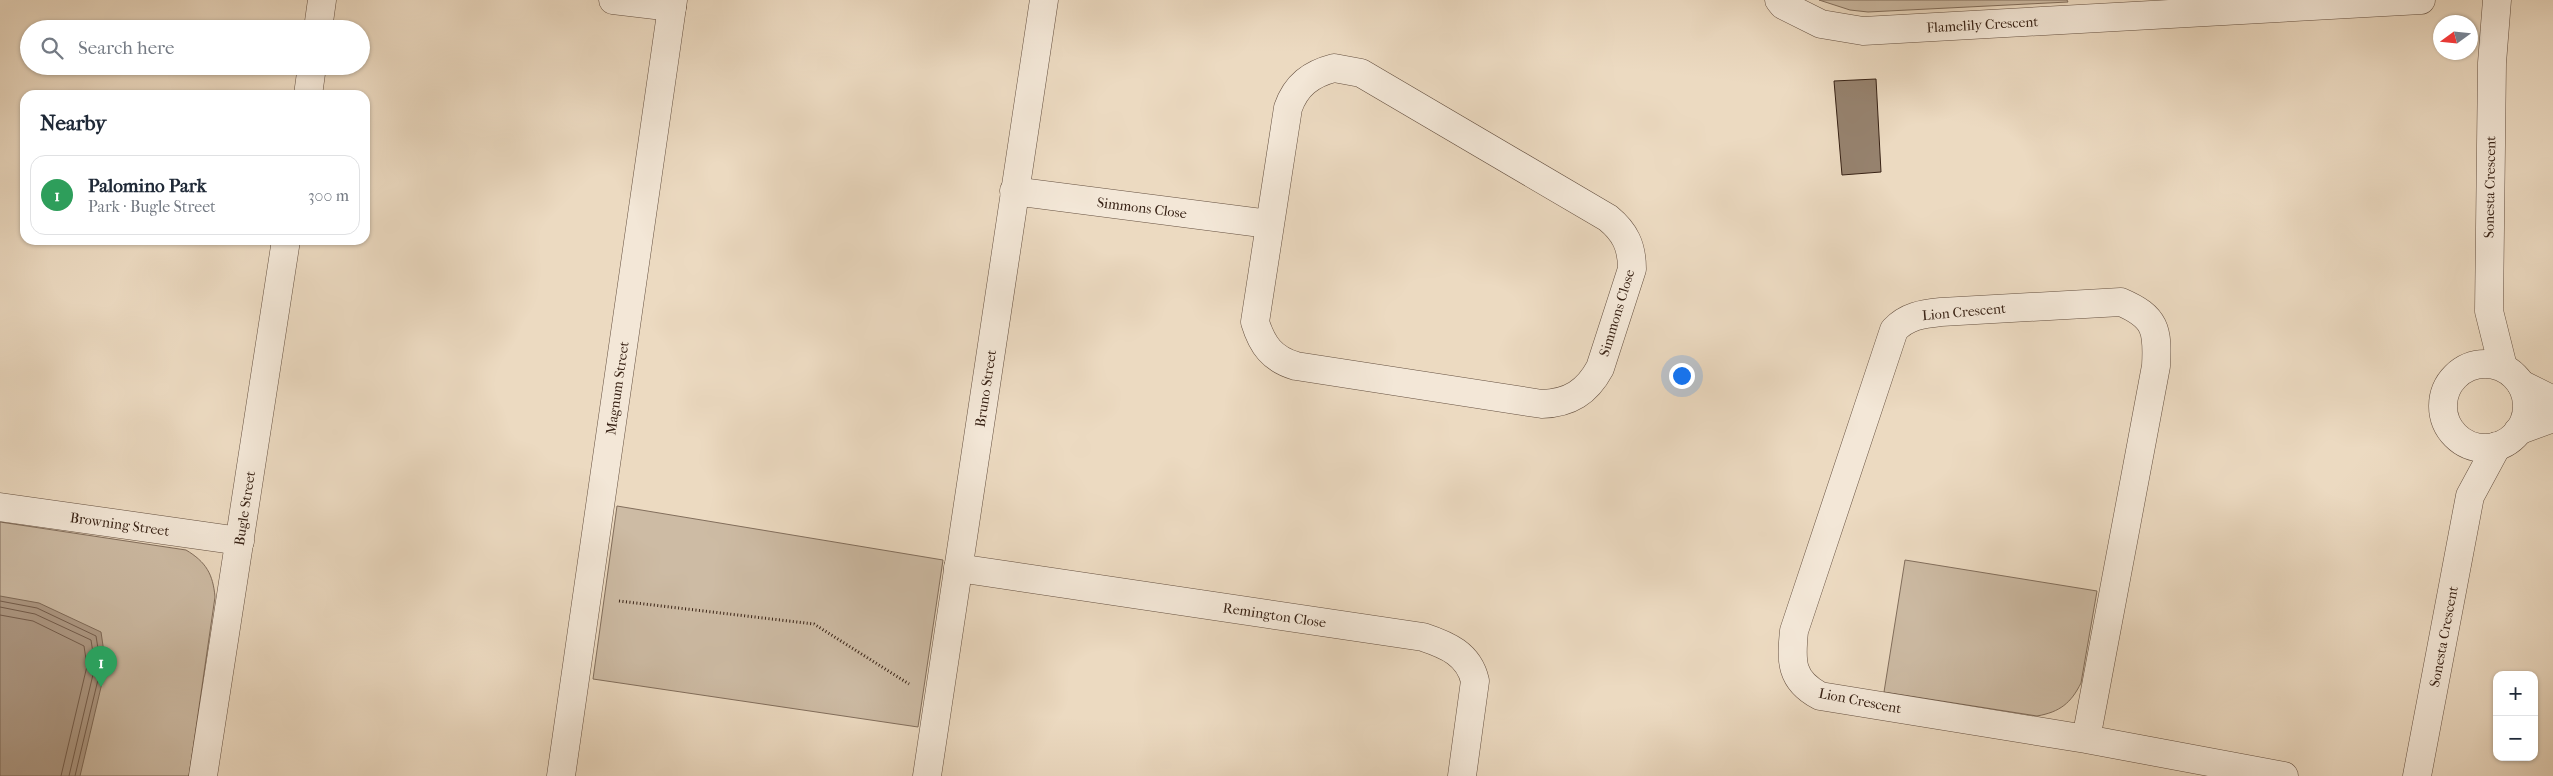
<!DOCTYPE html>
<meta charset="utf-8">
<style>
body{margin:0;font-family:"IM FELL French Canon",serif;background:#f6f6f7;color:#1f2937}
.controls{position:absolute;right:15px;bottom:15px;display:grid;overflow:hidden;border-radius:10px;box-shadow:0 1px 4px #0004}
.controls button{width:45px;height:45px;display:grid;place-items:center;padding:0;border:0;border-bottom:1px solid #e0e1e3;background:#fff;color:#1f2937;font:25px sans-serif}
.compass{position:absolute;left:2433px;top:15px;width:45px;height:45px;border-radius:50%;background:#fff;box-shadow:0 1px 4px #0004;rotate:255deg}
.you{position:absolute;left:1681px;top:375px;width:18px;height:18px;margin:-12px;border:4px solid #fff;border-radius:50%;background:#1a73e8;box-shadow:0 0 0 8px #1a73e833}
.badge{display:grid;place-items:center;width:32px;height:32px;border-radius:50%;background:#8f2418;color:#fff;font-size:16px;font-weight:700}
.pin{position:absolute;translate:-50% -41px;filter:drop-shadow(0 1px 2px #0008)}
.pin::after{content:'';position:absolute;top:26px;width:18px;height:15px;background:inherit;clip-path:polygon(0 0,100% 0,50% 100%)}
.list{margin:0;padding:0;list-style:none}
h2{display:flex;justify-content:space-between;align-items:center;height:65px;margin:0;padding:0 20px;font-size:21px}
h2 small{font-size:16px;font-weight:400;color:#747a83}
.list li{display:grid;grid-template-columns:32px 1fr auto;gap:15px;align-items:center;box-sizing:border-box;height:80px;margin:0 10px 10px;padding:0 10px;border:1px solid #e0e1e3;border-radius:15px}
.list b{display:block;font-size:19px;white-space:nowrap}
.list p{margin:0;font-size:16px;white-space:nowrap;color:#747a83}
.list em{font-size:16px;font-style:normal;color:#747a83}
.icon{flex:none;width:28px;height:28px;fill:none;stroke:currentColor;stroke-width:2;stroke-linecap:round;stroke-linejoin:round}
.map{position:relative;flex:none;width:2553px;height:776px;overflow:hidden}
.search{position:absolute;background:#fff;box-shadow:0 1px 4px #0004;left:20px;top:20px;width:350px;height:55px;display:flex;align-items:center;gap:12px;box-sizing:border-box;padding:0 18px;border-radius:28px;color:#747a83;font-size:19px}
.panel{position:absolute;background:#fff;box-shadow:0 1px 4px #0004;left:20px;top:90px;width:350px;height:155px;border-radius:15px}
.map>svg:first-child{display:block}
.green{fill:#cdbba4;stroke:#826e5c}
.water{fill:#af9b87;stroke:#7f6b59}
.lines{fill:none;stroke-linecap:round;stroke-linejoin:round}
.shore{stroke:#745e4e;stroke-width:1}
.building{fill:#96826e;stroke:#382215}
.minor-casing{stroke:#655040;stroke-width:29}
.path{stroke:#382215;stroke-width:3;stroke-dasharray:1 2.5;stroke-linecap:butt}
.minor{stroke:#f3e7d7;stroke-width:28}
.labels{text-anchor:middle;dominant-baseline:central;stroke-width:5;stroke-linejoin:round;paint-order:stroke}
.street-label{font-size:14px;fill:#382215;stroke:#f3e7d7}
</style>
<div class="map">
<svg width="2553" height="776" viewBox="0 0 2553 776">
<rect width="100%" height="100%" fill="#ecdac1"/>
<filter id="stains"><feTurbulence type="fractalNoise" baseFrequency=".004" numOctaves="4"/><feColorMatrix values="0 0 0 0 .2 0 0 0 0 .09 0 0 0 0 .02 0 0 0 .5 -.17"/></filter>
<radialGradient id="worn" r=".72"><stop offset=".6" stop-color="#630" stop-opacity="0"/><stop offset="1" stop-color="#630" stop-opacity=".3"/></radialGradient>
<!-- green -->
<g class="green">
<path d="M1819,0H2067L2068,2L1868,12L1850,10Z"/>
<path d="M617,506L943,560L918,727L593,679Z"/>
<path d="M0,522L186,550C206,562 213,574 215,597L189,776H0Z"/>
<path d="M1905,560L2097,591L2081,683C2071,703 2060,712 2037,716L1884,692Z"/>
</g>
<!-- water -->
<path class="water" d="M0,596L39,603L101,632L106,666L80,776H0Z"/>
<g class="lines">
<!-- shore -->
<g class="shore">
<path d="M0,601L37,608L96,636L101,667L75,776"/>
<path d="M0,607L35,614L91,640L95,666L69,776"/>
<path d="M0,615L33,621L84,646L87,666L61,776"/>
</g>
</g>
<!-- building -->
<path class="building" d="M1876,79L1881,172L1842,175L1834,81Z"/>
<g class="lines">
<!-- minor casing -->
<g class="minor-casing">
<g id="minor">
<path d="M613,0L672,7"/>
<path id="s1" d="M1779,0L1783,5L1821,24L1863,31L2421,0"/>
<path d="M2497,0L2492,63L2489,311L2503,367"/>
<path d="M318,29L322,0"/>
<path d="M1334,68L1361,73L1608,218C1625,232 1632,246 1632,269L1600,368C1587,392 1570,403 1542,404L1296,366C1272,359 1262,345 1255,322L1288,108C1296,85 1311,74 1334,68Z"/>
<path d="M308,95L312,66"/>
<path id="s2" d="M1014,191L1269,224"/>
<circle cx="2485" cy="406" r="42"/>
<path d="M2521,384L2553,400"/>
<path d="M2518,431L2553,418"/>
<path id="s3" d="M0,507L240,541"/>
<path id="s4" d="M958,568L1423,637C1447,645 1469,654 1475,681L1462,776"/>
<path d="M2086,739L2156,366C2158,330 2156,317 2121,302L1941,312C1922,314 1907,316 1894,330L1794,631C1791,661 1790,680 1820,696L2086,739L2284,776"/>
<path id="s5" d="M203,776L286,240"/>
<path id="s6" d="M561,776L673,0"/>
<path id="s7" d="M927,776L1044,0"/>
<path id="s8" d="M2417,776L2470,496L2497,446"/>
</g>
</g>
<!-- path -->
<path class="path" d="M619,601L814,624L909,684"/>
<!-- minor -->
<use href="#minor" class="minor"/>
</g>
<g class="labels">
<!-- street labels -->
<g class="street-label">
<text stroke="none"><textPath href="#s1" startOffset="211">Flamelily Crescent</textPath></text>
<text transform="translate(2490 187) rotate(-89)">Sonesta Crescent</text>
<text stroke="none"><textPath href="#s2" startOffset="129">Simmons Close</textPath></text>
<text transform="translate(1964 312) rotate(-5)">Lion Crescent</text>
<text transform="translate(1617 313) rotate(-73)">Simmons Close</text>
<text stroke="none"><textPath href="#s6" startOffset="392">Magnum Street</textPath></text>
<text stroke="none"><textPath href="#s7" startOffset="392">Bruno Street</textPath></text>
<text stroke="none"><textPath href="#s5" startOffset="271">Bugle Street</textPath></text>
<text stroke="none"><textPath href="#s3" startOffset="121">Browning Street</textPath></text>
<text stroke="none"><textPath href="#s4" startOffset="320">Remington Close</textPath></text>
<text stroke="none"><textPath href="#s8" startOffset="142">Sonesta Crescent</textPath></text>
<text transform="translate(1860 701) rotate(11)">Lion Crescent</text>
</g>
</g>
<rect width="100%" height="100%" filter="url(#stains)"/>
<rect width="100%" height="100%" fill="url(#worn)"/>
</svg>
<div class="controls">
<button>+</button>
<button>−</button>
</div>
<svg class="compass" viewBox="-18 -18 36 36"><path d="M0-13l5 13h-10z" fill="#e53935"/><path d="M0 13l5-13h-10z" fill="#747a83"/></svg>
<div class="you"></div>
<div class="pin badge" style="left:101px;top:687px;background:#2e9e5b">1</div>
<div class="search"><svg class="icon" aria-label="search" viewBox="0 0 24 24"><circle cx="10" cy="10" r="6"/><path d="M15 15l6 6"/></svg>Search here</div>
<section class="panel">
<h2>Nearby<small></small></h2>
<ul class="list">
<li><span class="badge" style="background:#2e9e5b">1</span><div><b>Palomino Park</b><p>Park · Bugle Street</p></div><em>300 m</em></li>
</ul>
</section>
</div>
